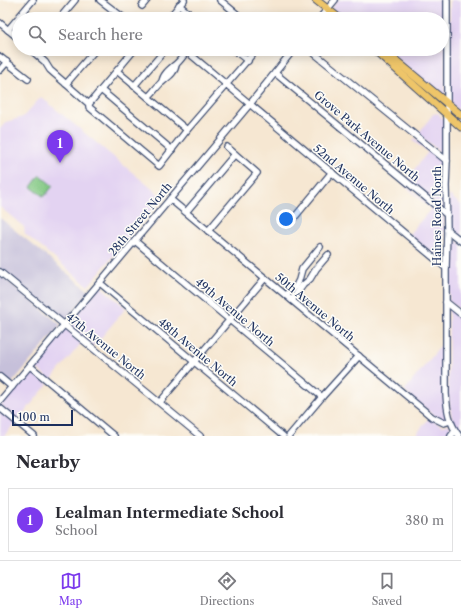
<!DOCTYPE html>
<style>
body{margin:0;font-family:"Libre Caslon Text",serif;background:#f2f2f3;color:#2b2b33}
.scale{position:absolute;left:12px;bottom:10px;width:61px;box-sizing:border-box;padding-left:4px;border:2px solid #1b2f5e;border-top:0;font-size:11px;line-height:14px;white-space:nowrap;color:#1b2f5e;-webkit-text-stroke:3px #fdfcf7;paint-order:stroke}
.you{position:absolute;left:286px;top:219px;width:14px;height:14px;margin:-10px;border:3px solid #fff;border-radius:50%;background:#1a73e8;box-shadow:0 0 0 6px #1a73e833}
.badge{display:grid;place-items:center;width:26px;height:26px;border-radius:50%;background:#7c3aed;color:#fff;font-size:13px;font-weight:700}
.pin{position:absolute;translate:-50% -33px;filter:drop-shadow(0 1px 2px #0008)}
.pin::after{content:'';position:absolute;top:21px;width:14px;height:12px;background:inherit;clip-path:polygon(0 0,100% 0,50% 100%)}
.list{margin:0;padding:0;list-style:none}
h2{display:flex;justify-content:space-between;align-items:center;height:52px;margin:0;padding:0 16px;font-size:17px}
h2 small{font-size:13px;font-weight:400;color:#7c7c81}
.list li{display:grid;grid-template-columns:26px 1fr auto;gap:12px;align-items:center;box-sizing:border-box;height:64px;margin:0 8px 8px;padding:0 8px;border:1px solid #e1e1e2;border-radius:0px}
.list b{display:block;font-size:15px;white-space:nowrap}
.list p{margin:0;font-size:13px;white-space:nowrap;color:#7c7c81}
.list em{font-size:13px;font-style:normal;color:#7c7c81}
.icon{flex:none;width:22px;height:22px;fill:none;stroke:currentColor;stroke-width:2;stroke-linecap:round;stroke-linejoin:round}
.map{position:relative;flex:none;width:461px;height:436px;overflow:hidden}
.search{position:absolute;background:#fff;box-shadow:0 2px 10px #0003;left:12px;right:12px;top:12px;height:44px;display:flex;align-items:center;gap:10px;box-sizing:border-box;padding:0 14px;border-radius:22px;color:#7c7c81;font-size:15px}
.sheet{height:124px;background:#fff}
nav{display:flex;justify-content:space-around;align-items:center;box-sizing:border-box;height:56px;border-top:1px solid #e1e1e2;background:#fff;font-size:11px;color:#7c7c81}
nav a{display:grid;justify-items:center;gap:2px}
nav .on{color:#7c3aed}
.map>svg:first-child{display:block}
.built{fill:#e3d3f2}
.industrial{fill:#c6c0da}
.green{fill:#81c782;stroke:#4e7b70}
.lines{fill:none;stroke-linecap:round;stroke-linejoin:round}
.minor-casing{stroke:#3c4b6f;stroke-width:8}
.major-casing{stroke:#3c4b6f;stroke-width:9}
.minor{stroke:#fff;stroke-width:5.5}
.major{stroke:#eec569;stroke-width:7}
.labels{text-anchor:middle;dominant-baseline:central;stroke-width:3;stroke-linejoin:round;paint-order:stroke}
.street-label{font-size:11px;fill:#1b2f5e;stroke:#fdfcf7}
</style>
<div class="map">
<svg width="461" height="436" viewBox="0 0 461 436">
<rect width="100%" height="100%" fill="#fdfcf7"/>
<filter id="ink" filterUnits="userSpaceOnUse"><feTurbulence type="fractalNoise" baseFrequency=".025" numOctaves="2"/><feDisplacementMap in="SourceGraphic" scale="8" xChannelSelector="R" yChannelSelector="G"/><feConvolveMatrix kernelMatrix="1 2 1 2 8 2 1 2 1" color-interpolation-filters="sRGB"/></filter>
<filter id="wash" filterUnits="userSpaceOnUse"><feTurbulence type="fractalNoise" baseFrequency=".012" numOctaves="4" result="noise"/><feDisplacementMap in="SourceGraphic" scale="16" xChannelSelector="R" yChannelSelector="G"/><feGaussianBlur stdDeviation="0.9" result="paint"/><feColorMatrix in="noise" values="0 0 0 0 0 0 0 0 0 0 0 0 0 0 0 0 0 1.4 0 .05"/><feComposite in="paint" operator="in"/></filter>
<g filter="url(#wash)">
<rect width="100%" height="100%" fill="#f6e7d2"/>
<!-- built -->
<g class="built">
<path d="M338,0H445V99L386,49H442V19H344L331,9Z"/>
<path d="M450,0H461V112L450,103Z"/>
<path d="M41,97L162,197L88,286L25,234L24,227L0,207V129L6,122L23,117Z"/>
<path d="M440,113L439,115L445,120V156L418,134L433,114Z"/>
<path d="M415,138L445,162L444,210L407,179L428,152L413,141Z"/>
<path d="M404,183L444,217V264L409,234L431,209L403,184Z"/>
<path d="M449,195L461,205V238L449,228Z"/>
<path d="M449,235L461,244V311L449,301Z"/>
<path d="M100,286L126,308L94,346L68,325Z"/>
<path d="M449,307L461,318V429L459,432L452,420L448,394Z"/>
<path d="M65,328L82,342L51,380L34,366Z"/>
<path d="M444,342L448,420L445,421L433,415L404,391Z"/>
<path d="M31,370L48,384L18,420L1,405Z"/>
<path d="M0,411L15,423L4,436H0Z"/>
<path d="M429,418L443,426L449,424L452,431L448,436H415Z"/>
</g>
<!-- industrial -->
<g class="industrial">
<path d="M0,218L89,291L64,322L0,269Z"/>
<path d="M0,275L61,325L11,384L0,374Z"/>
</g>
<!-- green -->
<path class="green" d="M40,175L53,186L44,197L31,187Z"/>
</g>
<g filter="url(#ink)">
<g class="lines">
<!-- minor casing -->
<g class="minor-casing">
<g id="minor">
<path d="M100,0L125,19"/>
<path d="M220,0L243,19"/>
<path d="M447,0V161L446,186L447,230L446,268V394C447,410 449,423 459,436"/>
<path d="M179,5L196,19"/>
<path d="M142,6L147,0"/>
<path d="M59,19L75,0"/>
<path d="M168,19L184,0"/>
<path d="M319,19L335,0"/>
<path d="M0,23L19,39"/>
<path d="M8,30L33,0"/>
<path d="M30,49L45,62L50,70L89,104V107L159,166L187,130L257,49"/>
<path d="M184,49L446,268"/>
<path d="M233,49L248,61"/>
<path d="M309,49L447,161"/>
<path d="M0,57L28,79"/>
<path d="M0,70L7,62"/>
<path d="M117,71L187,130"/>
<path d="M275,73L447,215"/>
<path d="M162,82C163,74 170,69 176,64C180,61 183,56 187,51"/>
<path d="M66,84L96,49"/>
<path d="M134,86L166,49"/>
<path d="M101,90L172,150"/>
<path d="M148,97C153,93 157,86 162,82C168,77 175,73 176,65"/>
<path d="M89,104L135,49"/>
<path d="M170,199L432,417L444,423L450,421"/>
<path d="M186,212L235,154"/>
<path d="M294,218L332,172"/>
<path d="M447,230L461,241"/>
<path d="M208,231L257,173L227,147"/>
<path d="M135,241L322,397"/>
<path d="M0,272L200,436"/>
<path d="M100,283L283,436"/>
<path d="M286,295L291,291L296,286L299,280L302,269L320,247"/>
<path d="M292,300L303,285L310,279L316,269L328,255"/>
<path d="M446,302L461,314"/>
<path d="M30,366L114,436"/>
<path d="M0,377L12,387"/>
<path d="M0,401L250,104L294,49"/>
<path d="M160,402L265,278"/>
<path d="M0,408L34,436"/>
<path d="M289,436L322,397L359,356"/>
<path d="M451,436L455,431"/>
</g>
</g>
<!-- major casing -->
<g class="major-casing">
<g id="major">
<path d="M316,0L340,19"/>
<path d="M375,49L377,52L461,127"/>
<path d="M382,49L461,115"/>
</g>
</g>
<!-- minor -->
<use href="#minor" class="minor"/>
<!-- major -->
<use href="#major" class="major"/>
</g>
</g>
<g class="labels">
<!-- street labels -->
<g class="street-label">
<text transform="translate(367 136) rotate(40)">Grove Park Avenue North</text>
<text transform="translate(354 179) rotate(40)">52nd Avenue North</text>
<text transform="translate(437 216) rotate(-90)">Haines Road North</text>
<text transform="translate(140 219) rotate(-50)">28th Street North</text>
<text transform="translate(315 307) rotate(40)">50th Avenue North</text>
<text transform="translate(235 312) rotate(40)">49th Avenue North</text>
<text transform="translate(106 346) rotate(39)">47th Avenue North</text>
<text transform="translate(198 352) rotate(40)">48th Avenue North</text>
</g>
</g>
</svg>
<div class="scale">100 m</div>
<div class="you"></div>
<div class="pin badge" style="left:60px;top:163px">1</div>
<div class="search"><svg class="icon" aria-label="search" viewBox="0 0 24 24"><circle cx="10" cy="10" r="6"/><path d="M15 15l6 6"/></svg>Search here</div>
</div>
<section class="sheet">
<h2>Nearby<small></small></h2>
<ul class="list">
<li><span class="badge">1</span><div><b>Lealman Intermediate School</b><p>School</p></div><em>380 m</em></li>
</ul>
</section>
<nav>
<a class="on"><svg class="icon" aria-label="map" viewBox="0 0 24 24"><path d="M3 6l6-2 6 2 6-2v14l-6 2-6-2-6 2zM9 4v14M15 6v14"/></svg>Map</a>
<a><svg class="icon" aria-label="directions" viewBox="0 0 24 24"><path d="M12 3l9 9-9 9-9-9zM9 14v-3h6M13 9l2 2-2 2"/></svg>Directions</a>
<a><svg class="icon" aria-label="saved" viewBox="0 0 24 24"><path d="M7 4h10v16l-5-4-5 4z"/></svg>Saved</a>
</nav>
